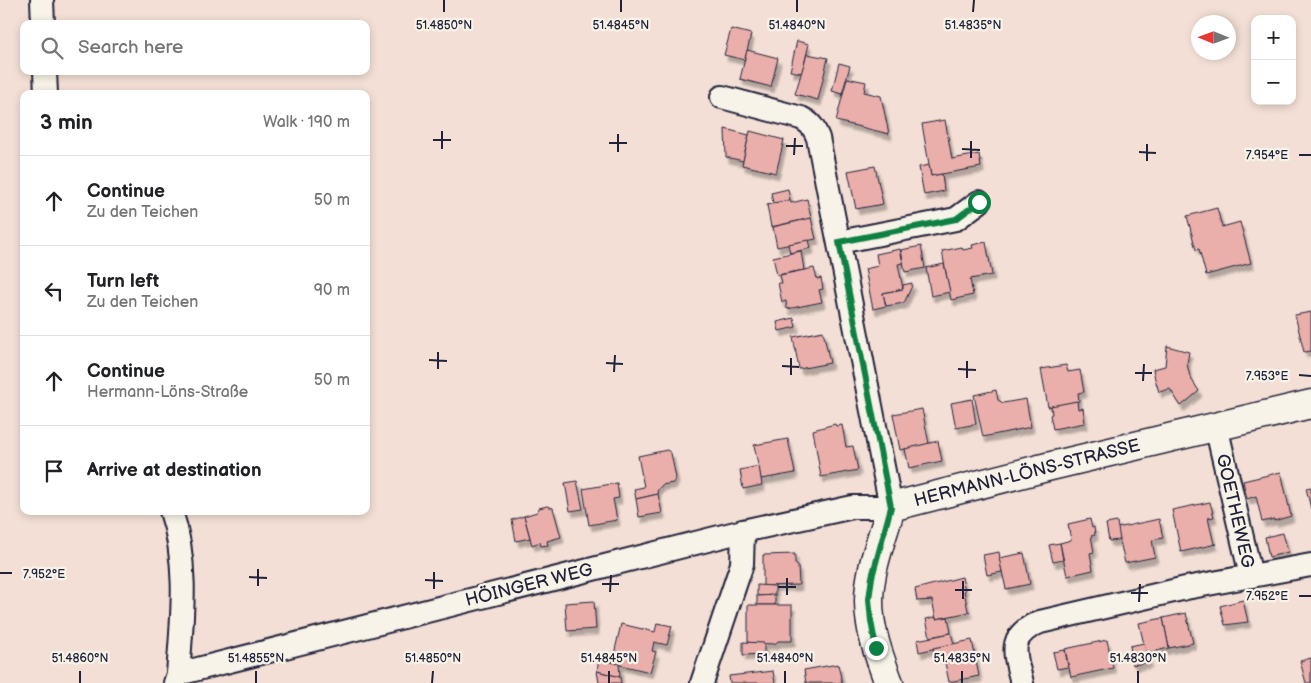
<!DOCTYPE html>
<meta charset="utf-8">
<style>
body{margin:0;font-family:"Balsamiq Sans",sans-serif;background:#f2f2f2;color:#202124}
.controls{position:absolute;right:15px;top:15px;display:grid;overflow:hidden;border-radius:10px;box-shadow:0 2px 8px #0003}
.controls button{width:45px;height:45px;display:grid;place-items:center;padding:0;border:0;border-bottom:1px solid #e0e0e0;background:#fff;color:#202124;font:25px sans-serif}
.compass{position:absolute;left:1191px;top:15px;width:45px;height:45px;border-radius:50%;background:#fff;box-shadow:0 2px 8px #0003;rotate:271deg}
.stop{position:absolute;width:15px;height:15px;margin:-11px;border:4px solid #0b8043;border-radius:50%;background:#fff}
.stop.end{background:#0b8043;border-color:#fff;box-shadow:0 1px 5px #0008}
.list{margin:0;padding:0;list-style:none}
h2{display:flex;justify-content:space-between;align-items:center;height:65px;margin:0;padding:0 20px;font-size:21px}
h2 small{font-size:16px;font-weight:400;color:#757577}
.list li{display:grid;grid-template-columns:32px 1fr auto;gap:15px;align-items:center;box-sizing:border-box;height:90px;padding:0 20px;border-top:1px solid #e0e0e0}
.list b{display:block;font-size:19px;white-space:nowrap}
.list p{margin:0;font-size:16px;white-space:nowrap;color:#757577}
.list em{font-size:16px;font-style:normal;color:#757577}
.icon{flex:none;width:28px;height:28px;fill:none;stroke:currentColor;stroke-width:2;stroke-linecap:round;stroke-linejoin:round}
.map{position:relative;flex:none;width:1311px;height:683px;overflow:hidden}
.search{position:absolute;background:#fff;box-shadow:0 2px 8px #0003;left:20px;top:20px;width:350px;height:55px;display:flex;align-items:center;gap:12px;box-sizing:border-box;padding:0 18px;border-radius:10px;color:#757577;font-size:19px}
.panel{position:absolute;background:#fff;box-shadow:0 2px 8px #0003;left:20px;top:90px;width:350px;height:425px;border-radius:10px}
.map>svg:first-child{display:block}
.building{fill:#eaafaa;stroke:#22223b;filter:url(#shadow)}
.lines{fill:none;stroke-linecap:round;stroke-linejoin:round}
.minor-casing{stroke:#22223b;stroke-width:26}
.tertiary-casing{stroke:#22223b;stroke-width:31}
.minor{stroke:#f7f3e8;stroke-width:22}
.tertiary{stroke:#f7f3e8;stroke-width:28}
.route{stroke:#0b8043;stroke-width:6}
.ticks{fill:none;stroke:#22223b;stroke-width:2}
.labels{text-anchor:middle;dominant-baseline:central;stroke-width:4.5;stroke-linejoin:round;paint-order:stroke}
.street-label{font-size:18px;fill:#22223b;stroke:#f7f3e8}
.ticks-label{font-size:12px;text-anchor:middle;fill:#22223b;stroke:#f7f3e8;stroke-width:4.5;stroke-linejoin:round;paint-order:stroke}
</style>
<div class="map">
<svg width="1311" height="683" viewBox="0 0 1311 683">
<defs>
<filter id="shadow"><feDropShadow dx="3" dy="5.5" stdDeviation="1" flood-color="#0004"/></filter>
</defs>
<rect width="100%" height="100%" fill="#f3dfd5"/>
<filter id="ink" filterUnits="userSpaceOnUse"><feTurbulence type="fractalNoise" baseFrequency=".02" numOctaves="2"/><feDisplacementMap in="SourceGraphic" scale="10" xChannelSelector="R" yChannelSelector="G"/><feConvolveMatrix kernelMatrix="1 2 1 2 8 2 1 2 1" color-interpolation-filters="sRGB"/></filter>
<g filter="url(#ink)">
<!-- building -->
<g class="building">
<path d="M731,29L751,34L745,60L724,55Z"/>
<path d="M797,41L809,44L802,73L790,71Z"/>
<path d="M747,50L778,58L771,87L740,79Z"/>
<path d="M807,54L828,58L818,100L795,94Z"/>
<path d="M839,63L850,66L842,94L832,91Z"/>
<path d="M847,78L866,82L864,92L881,96L889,134L836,121Z"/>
<path d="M945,120L952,159L979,154L981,167L931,176L922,124Z"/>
<path d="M725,129L749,135L743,161L726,157Z"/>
<path d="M750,131L784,140L776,173L742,165Z"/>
<path d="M929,165L931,176L942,174L944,191L924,195L919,167Z"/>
<path d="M875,166L883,204L856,209L848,171Z"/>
<path d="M788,189L790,200L773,203L771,193Z"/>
<path d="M807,199L811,218L771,227L767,205L790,200L791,203Z"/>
<path d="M1217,208L1222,227L1240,222L1251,263L1206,275L1199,249L1196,250L1187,216Z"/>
<path d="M811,218L816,239L777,247L773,227Z"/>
<path d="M809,240L811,248L790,253L788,244Z"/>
<path d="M986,242L992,275L970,279L973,295L951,300L942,251L962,247L963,250L973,248L972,245Z"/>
<path d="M921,246L925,268L905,272L901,250Z"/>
<path d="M900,249L903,263L898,264L903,289L883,293L886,306L873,309L865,269L878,266L876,254Z"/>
<path d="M801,251L804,270L777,275L773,257Z"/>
<path d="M944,264L950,292L931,296L926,268Z"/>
<path d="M814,268L817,279L821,278L823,289L819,290L822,302L787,309L786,301L782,302L778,283H782L780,275Z"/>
<path d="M912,283V286L904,303L886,306L883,293L903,289V285Z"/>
<path d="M1311,312V351L1304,352L1295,315Z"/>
<path d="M794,318L796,327L779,331L777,322Z"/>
<path d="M823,331L830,363L799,369L793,337Z"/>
<path d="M1167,346L1189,352L1187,364L1190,377L1199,391L1181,406L1170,389L1159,392L1155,379L1153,369L1165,366Z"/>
<path d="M1066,365L1068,372L1080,370L1084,392L1078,393L1079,401L1048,407L1041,369Z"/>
<path d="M996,390L998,400L1003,403L1026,399L1031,427L983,437L974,395Z"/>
<path d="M972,399L976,424L956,428L951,403Z"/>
<path d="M1077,401L1078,409L1083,408L1085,423L1053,429L1050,415L1052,414L1051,406Z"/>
<path d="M922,409L929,444L900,450L893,414Z"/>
<path d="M835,424L836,426L842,425L846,447L853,446L858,470L821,477L813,430Z"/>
<path d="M788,439L795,473L761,479L754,445Z"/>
<path d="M938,441L942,461L909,468L905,449Z"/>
<path d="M667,450L671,453L676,478L673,483L662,485L657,491L658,494L636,499L634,489L644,487L638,456Z"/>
<path d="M759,466L762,485L743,489L740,470Z"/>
<path d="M1281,472L1291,516L1274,521V519L1262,522L1256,496L1247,499L1243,481Z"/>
<path d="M577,481L583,509L570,511L565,483Z"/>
<path d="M617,483L619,498L613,499L617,520L589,525L583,489Z"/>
<path d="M1311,487V509L1306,488Z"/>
<path d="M658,494L662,513L639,517L636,499Z"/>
<path d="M1210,502L1214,517L1208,518L1214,544H1216L1181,552L1172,510Z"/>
<path d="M547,506L553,508L561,537L547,541L548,545L541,546L540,542L532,545L524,516L537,512L539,508Z"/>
<path d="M524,516L530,538L516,541L512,520Z"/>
<path d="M1090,519L1092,528L1094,527L1095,535L1091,536L1094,552L1090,553L1093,570L1067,576L1060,543L1071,540L1068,524Z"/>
<path d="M1159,519L1163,538L1152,540L1155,557L1125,563L1117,528Z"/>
<path d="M1117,522L1120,540L1109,541L1106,524Z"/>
<path d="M1283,533L1288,552L1269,557L1265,537Z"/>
<path d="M1060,543L1063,560L1053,562L1049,545Z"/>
<path d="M999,552L1002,572L987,575L983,555Z"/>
<path d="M1024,553L1030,584L1006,589L999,558Z"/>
<path d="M795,554V564L798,566L799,585L763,586V555Z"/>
<path d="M962,577L965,591H964L968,611L970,612L936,619L932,600L917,601L915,589Z"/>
<path d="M757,585L775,586V595L757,596Z"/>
<path d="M775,595V605H757V596Z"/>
<path d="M1243,600L1248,622L1225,625L1220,606Z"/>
<path d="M594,601L596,629L567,631L565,603Z"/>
<path d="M748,605H792V641H778L775,644L748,643Z"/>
<path d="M1186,613L1193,643L1169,648L1163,618Z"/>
<path d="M935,617L936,619L948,617L951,633L930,637L926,619Z"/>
<path d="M1163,618L1169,648L1146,653L1139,623Z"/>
<path d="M657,623L672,626L667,645L654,642L652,651L656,652L650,672L612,663L621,624L655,632Z"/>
<path d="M951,633L954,644L919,652L917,640Z"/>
<path d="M972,640L979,676L949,682L944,658L935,656L933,648Z"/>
<path d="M1107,640L1113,668L1071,677L1065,649Z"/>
<path d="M743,642L764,643V654L743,655Z"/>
<path d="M1144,643L1149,662L1133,665L1130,646Z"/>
<path d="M1065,650L1068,667L1057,669L1053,652Z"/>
<path d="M1311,658V683H1306L1300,661Z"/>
<path d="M599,659L619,664L620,677L597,671Z"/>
<path d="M838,664L842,683H806L804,670Z"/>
<path d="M597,671L620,677L621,683H599Z"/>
<path d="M773,671L775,683H730L729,676Z"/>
</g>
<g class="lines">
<!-- minor casing -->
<g class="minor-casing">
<g id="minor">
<path d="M42,0L43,24"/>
<path d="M45,71L46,94"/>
<path d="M839,242L956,219L979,202"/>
<path d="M1216,426L1251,576"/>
<path d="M171,511C189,564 182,620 178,674L175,683"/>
<path d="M178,674L743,531L853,507H891L818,138C814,128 811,123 801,118L722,97"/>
<path d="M702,683L742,564L743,531"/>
<path d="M1022,683C1015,654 1006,636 1040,622L1186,588L1311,565"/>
</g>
</g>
<!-- tertiary casing -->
<g class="tertiary-casing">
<path id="tertiary" d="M889,683C879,656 869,630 869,601C869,569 883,536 891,507L1047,467L1311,404"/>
</g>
<!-- minor -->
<use href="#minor" class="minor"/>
<!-- tertiary -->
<use href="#tertiary" class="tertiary"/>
</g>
</g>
<g class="lines" filter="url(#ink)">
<!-- route -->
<path class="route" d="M876,648L871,621L869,599L872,577L891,507L839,242L956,219L979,202"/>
</g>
<!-- ticks -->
<path class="ticks" d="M444,12V0M621,12V0M797,12V0M973,12L974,0M433,140H451M609,143H627M786,146H803M442,149V131M962,149L980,150M618,152V134M1139,152L1156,153M794,155L795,138M1299,155H1311M971,158V141M1147,161V144M429,360L447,361M606,363L623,364M782,366L799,367M438,369V352M958,369L976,370M614,372L615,355M1135,373H1152M791,375V358M1299,375L1311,376M967,378V361M1143,381L1144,364M0,573H12M249,577L267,578M425,580L443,581M602,584H619M258,586V569M778,587H796M434,589V572M955,590H972M610,592L611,575M1131,593H1148M787,595V578M1299,596H1311M963,599V581M1139,602L1140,584M80,683V671M256,683V671M432,683L433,671M609,683V671M785,683V671M962,683V671M1138,683V671"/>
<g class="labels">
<!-- street labels -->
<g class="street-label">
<text transform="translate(1027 473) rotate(-14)">HERMANN-LÖNS-STRASSE</text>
<text transform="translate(1235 511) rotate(77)">GOETHEWEG</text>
<text transform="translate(529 585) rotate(-14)">HÖINGER WEG</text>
</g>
</g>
<g class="ticks-label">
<text x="444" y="29">51.4850°N</text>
<text x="621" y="29">51.4845°N</text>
<text x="797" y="29">51.4840°N</text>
<text x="973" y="29">51.4835°N</text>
<text x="1267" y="159">7.954°E</text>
<text x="1267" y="380">7.953°E</text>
<text x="44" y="578">7.952°E</text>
<text x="1267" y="600">7.952°E</text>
<text x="80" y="662">51.4860°N</text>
<text x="256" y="662">51.4855°N</text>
<text x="433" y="662">51.4850°N</text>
<text x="609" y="662">51.4845°N</text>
<text x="785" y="662">51.4840°N</text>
<text x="962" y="662">51.4835°N</text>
<text x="1138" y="662">51.4830°N</text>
</g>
</svg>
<div class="controls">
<button>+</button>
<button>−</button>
</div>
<svg class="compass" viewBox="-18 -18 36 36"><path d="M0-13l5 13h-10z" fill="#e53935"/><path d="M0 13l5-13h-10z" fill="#757577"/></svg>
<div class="stop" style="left:979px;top:202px"></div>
<div class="stop end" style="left:876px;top:648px"></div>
<div class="search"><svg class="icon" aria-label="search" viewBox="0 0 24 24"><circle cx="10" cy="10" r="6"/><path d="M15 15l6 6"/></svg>Search here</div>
<section class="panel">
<h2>3 min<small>Walk · 190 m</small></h2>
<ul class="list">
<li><svg class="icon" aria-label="ahead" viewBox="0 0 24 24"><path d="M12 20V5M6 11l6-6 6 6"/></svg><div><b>Continue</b><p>Zu den Teichen</p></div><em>50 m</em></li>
<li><svg class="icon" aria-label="left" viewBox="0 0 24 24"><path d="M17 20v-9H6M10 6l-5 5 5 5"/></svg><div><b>Turn left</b><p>Zu den Teichen</p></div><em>90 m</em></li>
<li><svg class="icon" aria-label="ahead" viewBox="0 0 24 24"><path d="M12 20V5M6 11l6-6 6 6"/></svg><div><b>Continue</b><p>Hermann-Löns-Straße</p></div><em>50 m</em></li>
<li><svg class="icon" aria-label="arrive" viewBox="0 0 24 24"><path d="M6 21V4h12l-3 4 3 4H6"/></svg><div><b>Arrive at destination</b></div></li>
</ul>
</section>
</div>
